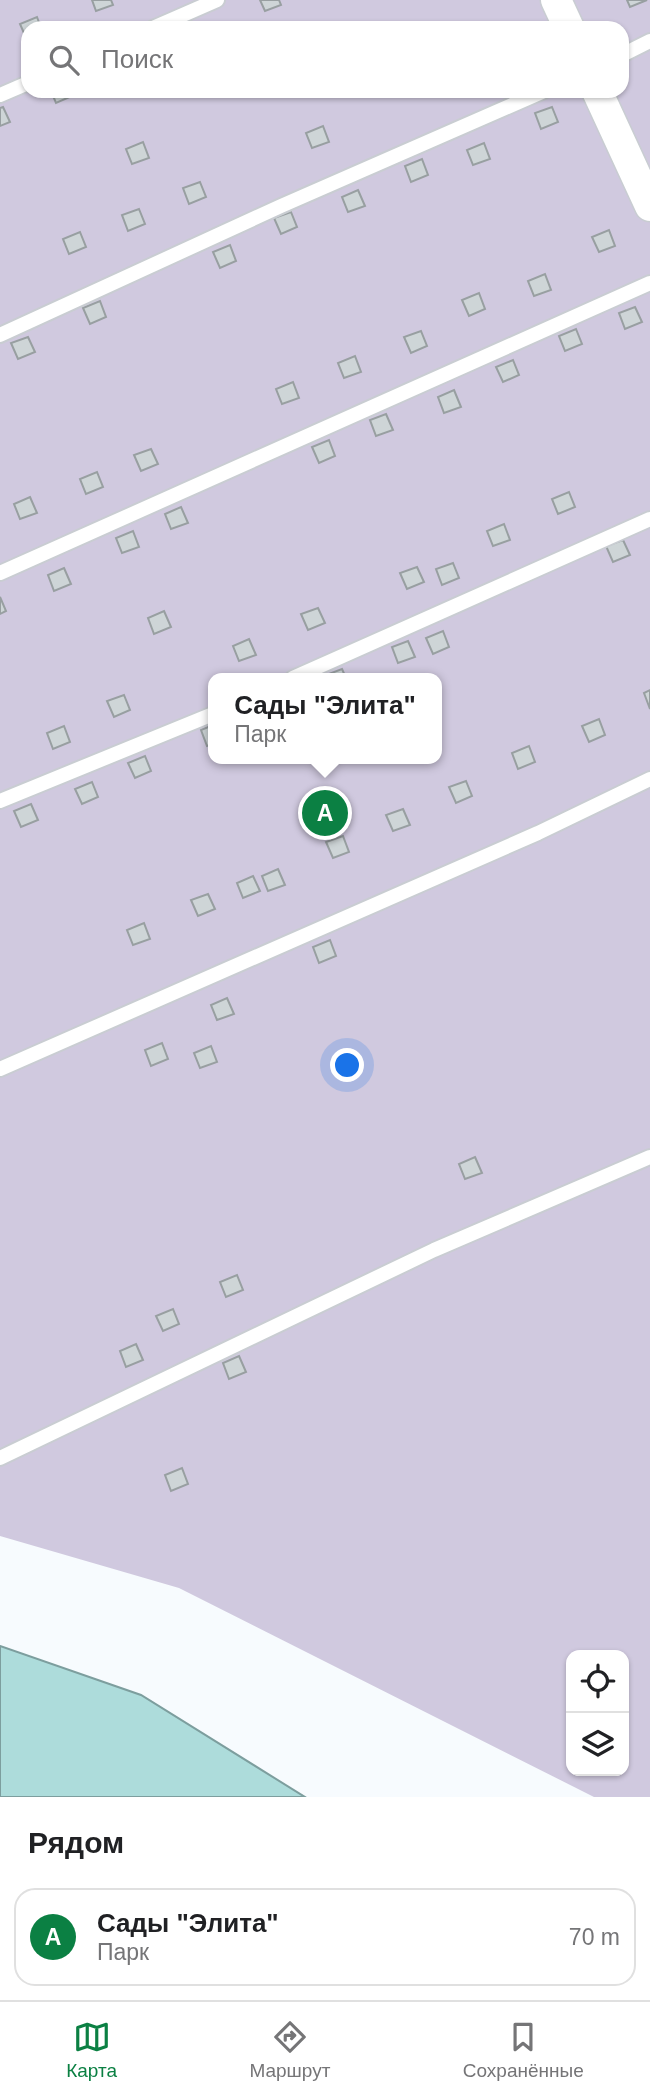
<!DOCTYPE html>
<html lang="ru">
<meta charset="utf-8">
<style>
body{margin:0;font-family:Arial,sans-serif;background:#f6f6f6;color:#202124}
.controls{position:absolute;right:21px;bottom:21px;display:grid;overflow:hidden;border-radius:14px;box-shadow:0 2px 5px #0004}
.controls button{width:63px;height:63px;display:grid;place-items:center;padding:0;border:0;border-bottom:2px solid #e0e0e0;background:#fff;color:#202124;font:35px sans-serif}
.you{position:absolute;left:348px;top:1066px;width:24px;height:24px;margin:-18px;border:5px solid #fff;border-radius:50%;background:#1a73e8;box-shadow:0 0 0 10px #1a73e833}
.badge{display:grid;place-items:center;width:46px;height:46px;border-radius:50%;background:#0b8043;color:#fff;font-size:23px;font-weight:700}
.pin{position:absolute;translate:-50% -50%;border:4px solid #fff;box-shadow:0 2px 7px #0006}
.popup{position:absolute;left:208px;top:673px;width:234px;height:91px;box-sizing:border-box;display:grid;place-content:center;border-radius:14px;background:#fff;filter:drop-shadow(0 2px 5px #0005);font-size:23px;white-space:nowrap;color:#757577}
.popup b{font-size:26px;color:#202124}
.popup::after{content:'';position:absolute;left:50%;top:100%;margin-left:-14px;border:14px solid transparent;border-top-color:#fff}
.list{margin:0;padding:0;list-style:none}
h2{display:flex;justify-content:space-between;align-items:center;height:91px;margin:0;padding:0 28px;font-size:30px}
h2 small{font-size:23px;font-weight:400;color:#757577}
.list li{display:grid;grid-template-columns:46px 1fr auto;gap:21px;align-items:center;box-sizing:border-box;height:98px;margin:0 14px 14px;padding:0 14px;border:2px solid #e0e0e0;border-radius:21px}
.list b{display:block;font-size:26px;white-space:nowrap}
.list p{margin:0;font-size:23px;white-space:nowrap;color:#757577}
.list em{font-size:23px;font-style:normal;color:#757577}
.icon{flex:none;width:38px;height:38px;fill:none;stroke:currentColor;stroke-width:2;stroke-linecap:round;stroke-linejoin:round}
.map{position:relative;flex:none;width:650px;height:1797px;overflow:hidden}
.search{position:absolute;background:#fff;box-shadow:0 2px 5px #0004;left:21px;right:21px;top:21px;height:77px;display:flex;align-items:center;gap:18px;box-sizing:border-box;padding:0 24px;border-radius:21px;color:#757577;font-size:26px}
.sheet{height:203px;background:#fff}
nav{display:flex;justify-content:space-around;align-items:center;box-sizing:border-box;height:98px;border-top:2px solid #e0e0e0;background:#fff;font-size:19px;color:#757577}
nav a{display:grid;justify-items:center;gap:4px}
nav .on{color:#0b8043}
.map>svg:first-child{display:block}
.green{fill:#d0c9df;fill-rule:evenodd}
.water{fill:#addcdb;stroke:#7d9e9e;stroke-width:2}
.building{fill:#ced5d7;stroke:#989fa1;stroke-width:2}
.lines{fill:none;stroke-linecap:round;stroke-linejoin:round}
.service-casing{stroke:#c9cdd2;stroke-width:18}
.minor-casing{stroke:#c9cdd2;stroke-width:33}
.service{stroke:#fff;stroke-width:14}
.minor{stroke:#fff;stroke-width:30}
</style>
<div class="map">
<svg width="650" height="1797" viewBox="0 0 650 1797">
<rect width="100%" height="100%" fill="#f7fbfe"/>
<!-- green -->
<path class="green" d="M0,0H650V1797H594L179,1588L0,1536ZM28,28H622V91H28ZM213,678H437V759H213ZM571,1655H624V1771H571Z"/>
<!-- water -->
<path class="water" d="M0,1646L141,1695L305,1797H0Z"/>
<!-- building -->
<g class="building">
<path d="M92,0H111L113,5L96,11Z"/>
<path d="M260,0H279L281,5L265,11Z"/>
<path d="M627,0H647L630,7Z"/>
<path d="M37,17L41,28H28L27,40L20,24Z"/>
<path d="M51,91H70L72,96L56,103Z"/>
<path d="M3,107L10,122L0,126V108Z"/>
<path d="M552,107L558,122L541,129L535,113Z"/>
<path d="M323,126L329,142L312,148L306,133Z"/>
<path d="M143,142L149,158L132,164L126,149Z"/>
<path d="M484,143L490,159L473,165L467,150Z"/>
<path d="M422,159L428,175L411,182L405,166Z"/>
<path d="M200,182L206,197L189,204L183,188Z"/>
<path d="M358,190L365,206L348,212L342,197Z"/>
<path d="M139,209L145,224L128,231L122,215Z"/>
<path d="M291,212L297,227L281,234L274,218Z"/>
<path d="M609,230L615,246L599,252L592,237Z"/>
<path d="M80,232L86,247L69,254L63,239Z"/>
<path d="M230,245L236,261L220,268L213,252Z"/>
<path d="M545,274L551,290L534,296L528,281Z"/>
<path d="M479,293L485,309L469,316L462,300Z"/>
<path d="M100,301L106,317L90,324L83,308Z"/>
<path d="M635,307L642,322L625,329L619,313Z"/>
<path d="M576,329L582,344L565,351L559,336Z"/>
<path d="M421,331L427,346L411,353L404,337Z"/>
<path d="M28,337L35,352L18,359L11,343Z"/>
<path d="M355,356L361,372L344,378L338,363Z"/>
<path d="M513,360L519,375L503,382L496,367Z"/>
<path d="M293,382L299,398L282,404L276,389Z"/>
<path d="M454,390L461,407L444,413L438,397Z"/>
<path d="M386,414L393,430L376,436L370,420Z"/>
<path d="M329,440L335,456L319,463L312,447Z"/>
<path d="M151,449L158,464L141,471L134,455Z"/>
<path d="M97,472L103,487L86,494L80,479Z"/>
<path d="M569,492L575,507L558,514L552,499Z"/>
<path d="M30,497L37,513L20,519L14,504Z"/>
<path d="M181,507L188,523L171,529L165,514Z"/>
<path d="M504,524L510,540L493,546L487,531Z"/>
<path d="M133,531L139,547L122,553L116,538Z"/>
<path d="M623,540L630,555L613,562L606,546Z"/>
<path d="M453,563L459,578L442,585L436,569Z"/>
<path d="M417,567L424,582L407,589L400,573Z"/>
<path d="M64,568L71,584L54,591L48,575Z"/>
<path d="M0,597L6,611L0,614Z"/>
<path d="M318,608L325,623L308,630L301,614Z"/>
<path d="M164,611L171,627L154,634L148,618Z"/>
<path d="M443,631L449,647L433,654L426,638Z"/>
<path d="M249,639L256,655L239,661L233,646Z"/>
<path d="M408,641L415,657L398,663L392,647Z"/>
<path d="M342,669L346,678H327L326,675Z"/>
<path d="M650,690V709L644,693Z"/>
<path d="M124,695L130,710L114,717L107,701Z"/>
<path d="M599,719L605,735L589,742L582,726Z"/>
<path d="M213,725V744L207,746L201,730Z"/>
<path d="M64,726L70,742L53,749L47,733Z"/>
<path d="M529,746L535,762L518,769L512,753Z"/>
<path d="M145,756L151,771L135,778L128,763Z"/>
<path d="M466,781L472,796L456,803L449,787Z"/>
<path d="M92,782L98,797L82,804L75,789Z"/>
<path d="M31,804L38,820L21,827L14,811Z"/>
<path d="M403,809L410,825L393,831L386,815Z"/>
<path d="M343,836L349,852L333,858L326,842Z"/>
<path d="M278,869L285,885L268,891L262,876Z"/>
<path d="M253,876L260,891L243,898L237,883Z"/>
<path d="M208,894L215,909L198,916L191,900Z"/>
<path d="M144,923L150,939L133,945L127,930Z"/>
<path d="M330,940L336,956L319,963L313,947Z"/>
<path d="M227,998L234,1014L217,1020L211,1005Z"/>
<path d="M162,1043L168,1059L151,1066L145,1050Z"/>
<path d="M211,1046L217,1062L200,1068L194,1053Z"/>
<path d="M475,1157L482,1173L465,1179L459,1164Z"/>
<path d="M237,1275L243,1290L226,1297L220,1282Z"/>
<path d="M173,1309L179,1324L163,1331L156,1316Z"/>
<path d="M136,1344L143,1360L126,1367L120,1351Z"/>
<path d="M239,1356L246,1372L229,1379L223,1363Z"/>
<path d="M182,1468L188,1484L171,1491L165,1475Z"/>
</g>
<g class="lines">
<!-- service casing -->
<g class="service-casing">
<g id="service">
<path d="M153,28L217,0"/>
<path d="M622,55L650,41"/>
<path d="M0,95L28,83"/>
<path d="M0,335L281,206L544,91"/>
<path d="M0,573L650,283"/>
<path d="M293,678L650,519"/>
<path d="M0,801L213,714"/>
<path d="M0,1069L538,833L650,779"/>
<path d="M0,1458L434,1250L650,1157"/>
</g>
</g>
<!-- minor casing -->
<g class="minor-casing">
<g id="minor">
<path d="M556,0L569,28"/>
<path d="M597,91L650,206"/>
</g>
</g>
<!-- service -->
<use href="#service" class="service"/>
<!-- minor -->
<use href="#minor" class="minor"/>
</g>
</svg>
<div class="controls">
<button><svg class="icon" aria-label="locate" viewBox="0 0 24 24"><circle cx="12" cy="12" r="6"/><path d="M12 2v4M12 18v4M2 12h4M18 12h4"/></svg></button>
<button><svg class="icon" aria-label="layers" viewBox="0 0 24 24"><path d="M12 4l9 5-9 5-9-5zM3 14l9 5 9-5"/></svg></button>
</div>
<div class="you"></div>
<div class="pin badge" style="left:325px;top:813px">A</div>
<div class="popup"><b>Сады &quot;Элита&quot;</b>Парк</div>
<div class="search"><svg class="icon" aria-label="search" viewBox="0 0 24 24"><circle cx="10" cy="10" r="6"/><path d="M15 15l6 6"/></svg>Поиск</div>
</div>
<section class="sheet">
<h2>Рядом<small></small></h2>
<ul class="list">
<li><span class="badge">A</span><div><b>Сады &quot;Элита&quot;</b><p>Парк</p></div><em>70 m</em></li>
</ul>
</section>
<nav>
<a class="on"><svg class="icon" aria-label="map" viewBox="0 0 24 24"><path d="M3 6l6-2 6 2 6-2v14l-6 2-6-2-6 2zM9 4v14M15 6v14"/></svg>Карта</a>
<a><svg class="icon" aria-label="directions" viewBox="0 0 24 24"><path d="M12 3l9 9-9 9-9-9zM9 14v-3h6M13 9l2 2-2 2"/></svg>Маршрут</a>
<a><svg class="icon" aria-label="saved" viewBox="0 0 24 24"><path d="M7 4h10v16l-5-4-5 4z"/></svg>Сохранённые</a>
</nav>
